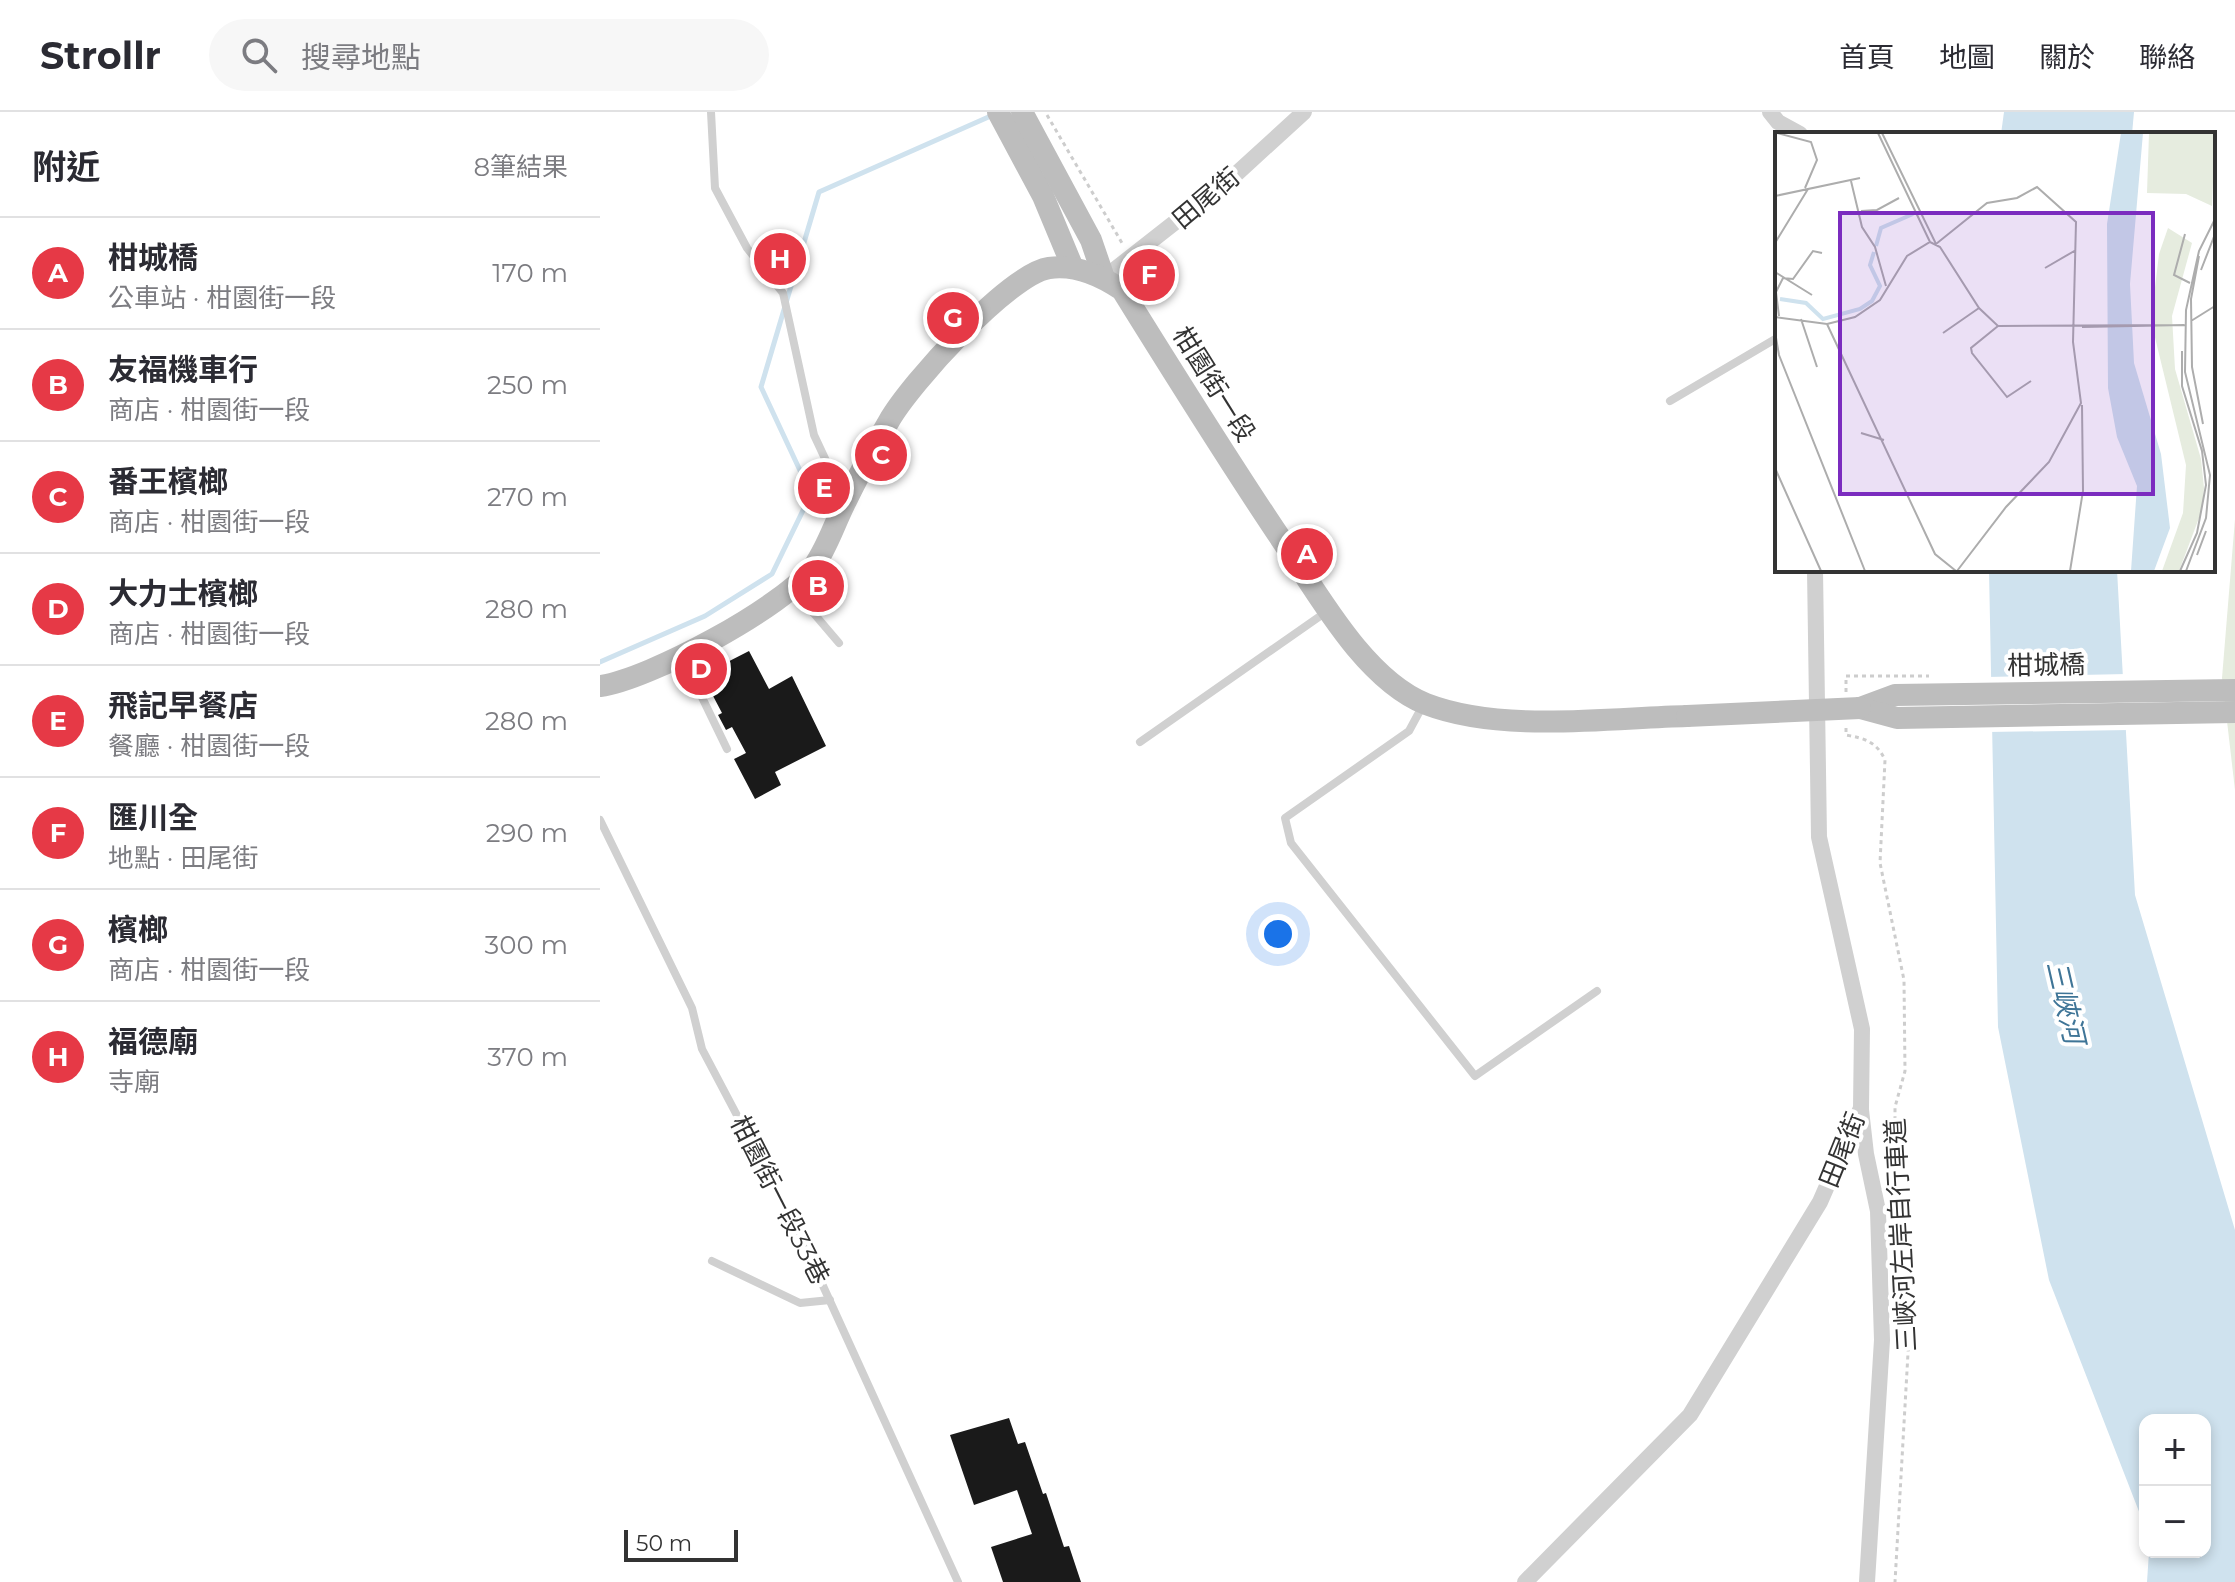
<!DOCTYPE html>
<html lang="zh-TW">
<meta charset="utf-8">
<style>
body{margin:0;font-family:Montserrat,"Noto Sans TC",sans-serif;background:#f7f7f7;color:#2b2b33}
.controls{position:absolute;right:24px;bottom:24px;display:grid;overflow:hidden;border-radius:16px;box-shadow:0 4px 12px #0003}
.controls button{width:72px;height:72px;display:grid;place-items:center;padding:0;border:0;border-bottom:2px solid #e1e1e2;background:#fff;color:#2b2b33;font:40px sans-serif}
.scale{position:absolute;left:24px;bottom:20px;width:114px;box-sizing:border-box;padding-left:8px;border:4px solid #333;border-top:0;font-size:22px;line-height:28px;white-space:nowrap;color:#333;-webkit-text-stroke:6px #fff;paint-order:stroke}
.you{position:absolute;left:678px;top:822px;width:28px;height:28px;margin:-20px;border:6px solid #fff;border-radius:50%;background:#1a73e8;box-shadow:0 0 0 12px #1a73e833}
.badge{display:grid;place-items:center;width:52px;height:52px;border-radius:50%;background:#e63946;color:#fff;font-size:26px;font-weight:700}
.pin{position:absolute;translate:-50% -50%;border:4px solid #fff;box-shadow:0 2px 8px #0006}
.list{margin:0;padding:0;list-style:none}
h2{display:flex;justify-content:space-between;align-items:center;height:104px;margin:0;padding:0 32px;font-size:34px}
h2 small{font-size:26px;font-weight:400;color:#7c7c81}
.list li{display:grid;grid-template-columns:52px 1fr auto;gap:24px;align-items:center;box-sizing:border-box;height:112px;padding:0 32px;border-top:2px solid #e1e1e2}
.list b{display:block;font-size:30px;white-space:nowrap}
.list p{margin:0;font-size:26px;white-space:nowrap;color:#7c7c81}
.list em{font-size:26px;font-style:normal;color:#7c7c81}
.icon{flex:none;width:44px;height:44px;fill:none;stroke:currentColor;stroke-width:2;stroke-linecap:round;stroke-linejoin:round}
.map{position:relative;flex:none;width:1635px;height:1470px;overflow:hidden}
header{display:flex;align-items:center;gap:48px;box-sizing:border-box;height:112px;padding:0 40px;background:#fff;border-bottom:2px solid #e1e1e2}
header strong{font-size:38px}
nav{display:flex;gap:44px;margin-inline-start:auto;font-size:28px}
.search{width:560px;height:72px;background:#f7f7f7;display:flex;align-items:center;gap:20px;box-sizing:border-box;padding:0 28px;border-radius:44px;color:#7c7c81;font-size:30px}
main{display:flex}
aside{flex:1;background:#fff}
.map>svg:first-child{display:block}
.green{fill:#e6ecdf}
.water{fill:#cfe2ee}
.pier{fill:#fff}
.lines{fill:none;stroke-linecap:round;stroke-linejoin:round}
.stream{stroke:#cfe2ee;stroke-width:5}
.building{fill:#1a1a1a}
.path{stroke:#cdcdcd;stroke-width:3;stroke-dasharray:4 4;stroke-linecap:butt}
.lane{stroke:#d0d0d0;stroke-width:8}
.street{stroke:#d0d0d0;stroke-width:16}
.secondary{stroke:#bdbdbd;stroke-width:22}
.secondary-bridge{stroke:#bdbdbd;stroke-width:22}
.labels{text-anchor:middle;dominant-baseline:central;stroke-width:8;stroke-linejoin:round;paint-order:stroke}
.street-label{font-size:26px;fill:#333;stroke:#fff}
.water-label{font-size:28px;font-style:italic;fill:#3f7597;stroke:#fff}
.inset-river{fill:none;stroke:#cfe2ee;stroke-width:4}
.inset-road{fill:none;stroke:#adadad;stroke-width:2}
.view{fill:#7b2cbf;fill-opacity:0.15;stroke:#7b2cbf;stroke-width:4}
.inset-edge{fill:none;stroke:#333;stroke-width:4}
</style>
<header>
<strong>Strollr</strong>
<div class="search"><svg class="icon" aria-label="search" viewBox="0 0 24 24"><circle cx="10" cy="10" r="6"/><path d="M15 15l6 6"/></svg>搜尋地點</div>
<nav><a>首頁</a><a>地圖</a><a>關於</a><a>聯絡</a></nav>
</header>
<main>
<aside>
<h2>附近<small>8筆結果</small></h2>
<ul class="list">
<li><span class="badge">A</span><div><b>柑城橋</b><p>公車站 · 柑園街一段</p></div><em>170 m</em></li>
<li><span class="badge">B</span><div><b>友福機車行</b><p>商店 · 柑園街一段</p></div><em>250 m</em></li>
<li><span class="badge">C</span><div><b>番王檳榔</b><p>商店 · 柑園街一段</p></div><em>270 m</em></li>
<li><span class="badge">D</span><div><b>大力士檳榔</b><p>商店 · 柑園街一段</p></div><em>280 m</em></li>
<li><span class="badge">E</span><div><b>飛記早餐店</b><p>餐廳 · 柑園街一段</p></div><em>280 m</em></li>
<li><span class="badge">F</span><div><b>匯川全</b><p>地點 · 田尾街</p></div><em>290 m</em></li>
<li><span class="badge">G</span><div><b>檳榔</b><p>商店 · 柑園街一段</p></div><em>300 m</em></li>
<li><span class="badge">H</span><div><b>福德廟</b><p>寺廟</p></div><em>370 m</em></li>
</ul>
</aside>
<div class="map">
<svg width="1635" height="1470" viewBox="0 0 1635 1470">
<rect width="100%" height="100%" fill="#fff"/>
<!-- green -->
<path class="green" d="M1635,407V678L1622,566Z"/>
<!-- water -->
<g class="water">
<path d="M1404,0H1534L1532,22H1401Z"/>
<path d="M1389,458H1517L1535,783L1635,1118V1470H1547L1549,1440H1605V1308H1545V1415L1449,1168L1398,915Z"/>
</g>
<!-- pier -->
<path class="pier" d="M1527,562L1530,618L1388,620L1387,565Z"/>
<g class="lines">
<!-- stream -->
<path class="stream" d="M0,550L105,504L172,462L211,382L161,275L219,80L393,3"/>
</g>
<!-- building -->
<g class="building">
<path d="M553,141L561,154L554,158L565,176L550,186L539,167L540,159L546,156L543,150Z"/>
<path d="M149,539L169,577L192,564L226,634L175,660L181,673L155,687L134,647L146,641L132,615L126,618L118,603L122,601L102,563Z"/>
<path d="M409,1306L418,1332L425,1330L443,1382L446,1381L464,1435L469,1434L481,1470H403L391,1435L432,1422L417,1378L374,1393L350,1323Z"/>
</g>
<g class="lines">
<!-- path -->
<g class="path">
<path d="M447,3L522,131"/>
<path d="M1246,580V564H1329"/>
<path d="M1246,616V623C1264,626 1277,630 1285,648L1280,751L1304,868L1305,959L1295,995V1058L1310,1206L1295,1470"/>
</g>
<!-- lane -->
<g class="lane">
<path d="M111,0L115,76L147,136L183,181L214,323L243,385"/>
<path d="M1070,289L1177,226"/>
<path d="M193,477L239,531"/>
<path d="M82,544L127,637"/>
<path d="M823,593L809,619L685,706L691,731L875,964L997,879"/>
<path d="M540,630L726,500"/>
<path d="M0,708L92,896L102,937L198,1119L358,1470"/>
<path d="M112,1149L200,1191L230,1188"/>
</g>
<!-- street -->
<g class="street">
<path d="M1170,0L1178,10L1200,22"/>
<path d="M504,166L634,64L704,0"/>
<path d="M1261,998L1266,1042L1278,1099L1282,1228L1267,1470"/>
<path d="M925,1470L1090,1303L1220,1090L1261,996L1262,917L1219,725L1215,458"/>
</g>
<!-- secondary -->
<g class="secondary">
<path d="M398,0L443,84L473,156"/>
<path d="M422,0L491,128L504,166"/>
<path d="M0,574C48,568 186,494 214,454C228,434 235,410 246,389C259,362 274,335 289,309C310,272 409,162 449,156C476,152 500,163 522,178C575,263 627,347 683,430C718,482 765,568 826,592C901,621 1008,606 1087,604"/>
<path d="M1260,596L1295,583L1635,578"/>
<path d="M1260,596L1297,606L1635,600"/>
</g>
<!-- secondary-bridge -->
<path class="secondary-bridge" d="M1087,604L1260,596"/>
</g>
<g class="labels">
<!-- street labels -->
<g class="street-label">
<text transform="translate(606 86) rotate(-40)">田尾街</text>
<text transform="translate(614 272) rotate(58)">柑園街一段</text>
<text transform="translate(1446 553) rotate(-1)">柑城橋</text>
<text transform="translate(1242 1038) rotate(-68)">田尾街</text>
<text transform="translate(180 1088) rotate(63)">柑園街一段33巷</text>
<text transform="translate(1301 1123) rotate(-93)">三峽河左岸自行車道</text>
</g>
<!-- water labels -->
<g class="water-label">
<text transform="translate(1466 890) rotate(77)">三峽河</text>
</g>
</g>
<!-- overview -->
<g transform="translate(1175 20)">
<rect width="440" height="440" fill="#fff"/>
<path d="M374,1H440L437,74L411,62L372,61ZM393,96L417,111L397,184L400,237L426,327L429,356L427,378L404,439H387L408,381L411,333L376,189L384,122Z" fill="#e6ecdf"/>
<path d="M346,1H368L355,152L359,231L386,322L395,396L379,439H356L362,354L342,305L333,256L332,92Z" fill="#cfe2ee"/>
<path class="inset-river" d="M101,114L106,96L138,82M5,167L31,171L48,187L85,177L97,169L105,154L95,133L99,120"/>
<path class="inset-road" d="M2,1L36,10L42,28L30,56M103,1L155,110M107,1L161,112L212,71L242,66L262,55L301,90L298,210L306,271L274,330L231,375L182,439M76,49L87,95L100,115L111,154M0,64L85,46M86,79L102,78L124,66M410,102L399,143L415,151M0,111L33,57M424,124L416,167L417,235L428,292M270,136L301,118M426,138L440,102M0,140L37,163M4,184L1,160L8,146L18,147L38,119L47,121M0,185L52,192L80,185L105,168L132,124L155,110L165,115L204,176L223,194L410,193M26,187L42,235M416,189L440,174M52,192L160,422L181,439M223,194L196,216L197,221L232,265L256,249M307,195L409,193M0,200L4,223L90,439M168,201L204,176M86,301L109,308M0,336L46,439M422,423L431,399M295,439L308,359L307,273M405,439L422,401L431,353L427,319L407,254V219M411,439L431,386L435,343L410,240L411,178L424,119L440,87"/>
<path class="view" d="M65,81H378V362H65Z"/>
<rect width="440" height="440" class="inset-edge"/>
</g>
</svg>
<div class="controls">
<button>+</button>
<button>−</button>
</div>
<div class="scale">50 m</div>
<div class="you"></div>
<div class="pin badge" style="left:707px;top:442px">A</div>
<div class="pin badge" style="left:218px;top:474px">B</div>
<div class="pin badge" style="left:281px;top:343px">C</div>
<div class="pin badge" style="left:101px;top:557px">D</div>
<div class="pin badge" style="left:224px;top:376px">E</div>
<div class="pin badge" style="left:549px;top:163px">F</div>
<div class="pin badge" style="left:353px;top:206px">G</div>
<div class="pin badge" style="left:180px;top:147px">H</div>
</div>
</main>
